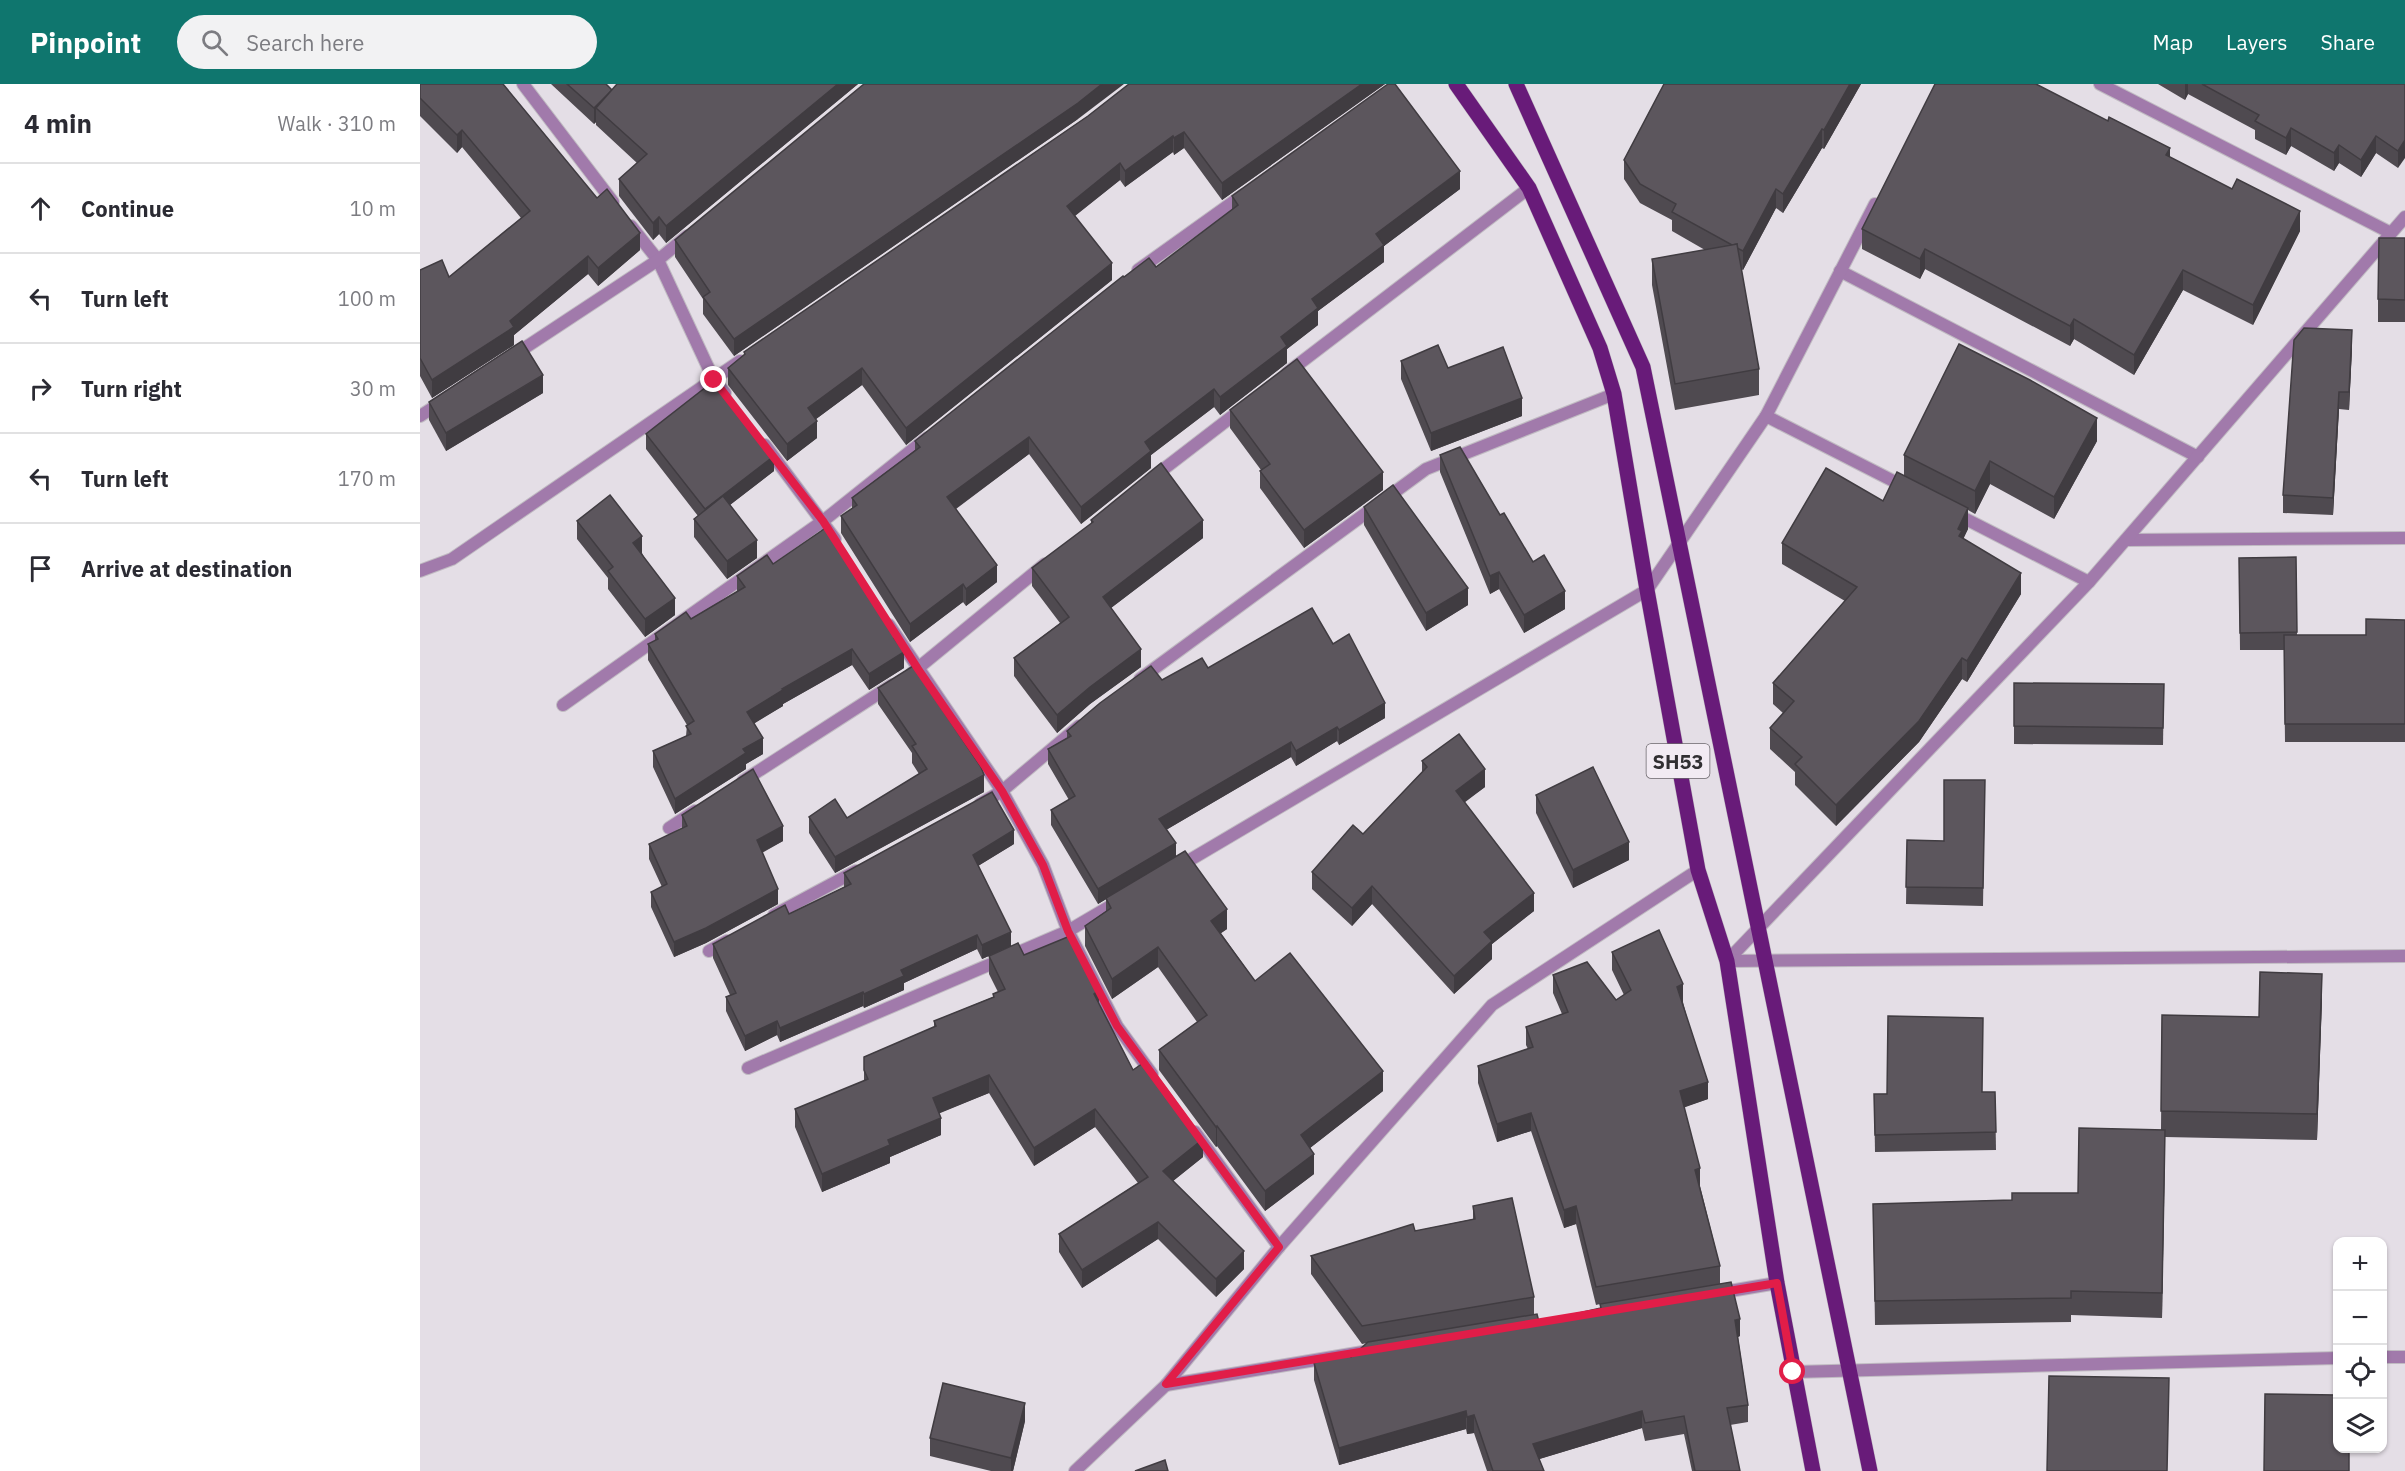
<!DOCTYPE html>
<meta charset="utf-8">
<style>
body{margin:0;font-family:"IBM Plex Sans",sans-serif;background:#f2f2f3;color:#2b2b33}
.controls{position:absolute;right:18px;bottom:18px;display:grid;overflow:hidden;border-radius:12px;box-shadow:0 2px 4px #0004}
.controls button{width:54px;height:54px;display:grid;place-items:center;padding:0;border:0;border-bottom:2px solid #e1e1e2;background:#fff;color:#2b2b33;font:30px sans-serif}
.stop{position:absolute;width:18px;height:18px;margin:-14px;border:4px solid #e11d48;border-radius:50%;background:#fff}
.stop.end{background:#e11d48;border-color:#fff;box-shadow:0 2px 6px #0008}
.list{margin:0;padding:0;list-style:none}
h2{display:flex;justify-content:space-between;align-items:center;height:78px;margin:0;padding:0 24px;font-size:26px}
h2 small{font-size:20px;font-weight:400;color:#7c7c81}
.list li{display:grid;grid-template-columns:39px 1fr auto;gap:18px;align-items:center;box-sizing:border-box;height:90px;padding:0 24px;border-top:2px solid #e1e1e2}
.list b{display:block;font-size:22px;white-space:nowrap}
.list em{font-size:20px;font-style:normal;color:#7c7c81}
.icon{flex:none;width:33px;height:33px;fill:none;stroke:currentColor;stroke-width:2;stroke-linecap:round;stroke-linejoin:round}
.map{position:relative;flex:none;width:1985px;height:1387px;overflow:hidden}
header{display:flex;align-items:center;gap:36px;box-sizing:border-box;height:84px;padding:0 30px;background:#0f766e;color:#fff}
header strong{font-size:28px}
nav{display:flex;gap:33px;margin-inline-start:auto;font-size:21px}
.search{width:420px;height:54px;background:#f2f2f3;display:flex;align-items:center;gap:15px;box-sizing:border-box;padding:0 21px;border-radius:33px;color:#7c7c81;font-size:22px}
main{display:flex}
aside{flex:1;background:#fff}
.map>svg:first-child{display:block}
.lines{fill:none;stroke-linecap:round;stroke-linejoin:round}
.street-casing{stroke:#c0bbc2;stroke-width:14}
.primary-casing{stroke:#c0bbc2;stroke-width:16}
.street{stroke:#a17aab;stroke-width:12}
.primary{stroke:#681b79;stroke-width:15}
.wall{fill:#4f4a50}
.shaded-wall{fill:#403c41}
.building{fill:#5c565d;stroke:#403c41;stroke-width:1.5}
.route{stroke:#e11d48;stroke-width:8}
.labels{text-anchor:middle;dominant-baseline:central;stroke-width:6;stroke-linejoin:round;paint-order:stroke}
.shield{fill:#f2ebf3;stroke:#6b676c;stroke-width:1.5}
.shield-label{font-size:20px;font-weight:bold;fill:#312f32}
</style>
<header>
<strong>Pinpoint</strong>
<div class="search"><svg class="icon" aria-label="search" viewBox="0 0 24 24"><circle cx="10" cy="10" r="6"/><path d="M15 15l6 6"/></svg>Search here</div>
<nav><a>Map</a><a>Layers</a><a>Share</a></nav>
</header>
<main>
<aside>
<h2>4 min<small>Walk · 310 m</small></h2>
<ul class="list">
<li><svg class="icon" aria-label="ahead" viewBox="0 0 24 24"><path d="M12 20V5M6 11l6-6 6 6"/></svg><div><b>Continue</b></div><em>10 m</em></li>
<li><svg class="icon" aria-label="left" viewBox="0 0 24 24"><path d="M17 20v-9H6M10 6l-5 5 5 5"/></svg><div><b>Turn left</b></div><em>100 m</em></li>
<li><svg class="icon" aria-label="right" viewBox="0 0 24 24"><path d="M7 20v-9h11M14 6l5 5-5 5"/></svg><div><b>Turn right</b></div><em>30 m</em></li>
<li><svg class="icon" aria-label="left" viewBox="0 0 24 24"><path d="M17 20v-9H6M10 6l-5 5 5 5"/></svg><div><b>Turn left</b></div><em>170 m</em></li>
<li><svg class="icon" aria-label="arrive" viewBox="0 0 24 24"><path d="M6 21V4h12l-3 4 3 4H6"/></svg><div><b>Arrive at destination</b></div></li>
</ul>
</aside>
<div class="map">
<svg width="1985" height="1387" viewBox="0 0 1985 1387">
<rect width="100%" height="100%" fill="#e4dee6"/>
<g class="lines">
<!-- street casing -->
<g class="street-casing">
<g id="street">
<path d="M103,0L193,118"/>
<path d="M1680,0L1971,149"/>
<path d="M211,142L238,176L294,296L305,309"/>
<path d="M718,186L823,111"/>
<path d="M1420,187L1778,373"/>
<path d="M94,271L238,176L267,152"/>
<path d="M867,289L1109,104"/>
<path d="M0,332L22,318"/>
<path d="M1346,332L1487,404"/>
<path d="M345,361L415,455"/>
<path d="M732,394L823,324"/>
<path d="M1534,429L1669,498"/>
<path d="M1706,456L1985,454"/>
<path d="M0,487L32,475L320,277"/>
<path d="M469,541L582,707L623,781L648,847L697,942L732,990"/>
<path d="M492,589L625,480"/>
<path d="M720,595L1006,385L1194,310"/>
<path d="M143,621L403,437L507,354"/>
<path d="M323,697L472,601"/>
<path d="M560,720L582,707L659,642"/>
<path d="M249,744L275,727"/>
<path d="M758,783L1227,506L1346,332L1455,120"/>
<path d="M354,831L436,787"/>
<path d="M289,867L307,857"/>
<path d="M1307,877L1669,498L1985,133"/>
<path d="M1307,877L1985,872"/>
<path d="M328,984L648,847L699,817"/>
<path d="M775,1048L859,1163"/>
<path d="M1298,1209L1357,1199"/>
<path d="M1962,1273H1985"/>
<path d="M1373,1288L1918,1274"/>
<path d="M746,1301L949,1267"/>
<path d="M655,1387L746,1301L859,1163L1072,921L1278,786"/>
</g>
</g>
<!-- primary casing -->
<g class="primary-casing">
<g id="primary">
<path d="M1036,0L1109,104L1180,264L1194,310L1227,506L1278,786L1307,877L1357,1199L1393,1387"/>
<path d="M1096,0L1223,283L1450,1387"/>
</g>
</g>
<!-- street -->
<use href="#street" class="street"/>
<!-- primary -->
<use href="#primary" class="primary"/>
</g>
<!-- wall -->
<g class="wall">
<path d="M0,0L220,166L178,202L168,190L94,251V261L12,314L0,292V186L29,193L101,134L42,63L37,69L0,32Z"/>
<path d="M131,0H186L192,6L197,0H438L246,159L239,150L233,156L199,112V95L217,79L176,41V38L174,40Z"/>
<path d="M709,0H965L802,116L764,64L754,71L753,68L705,103L700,96L655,132L692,196L486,361L442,301L396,335L397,354L367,377L308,301V284L324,272V268L668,32Z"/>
<path d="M1244,0H1441L1404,65L1402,64L1363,129L1356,124L1323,186L1321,185L1339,285V311L1255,326L1232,201V175L1285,166L1252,147V136L1220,119L1204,95V76Z"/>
<path d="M1738,0H1985L1978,84L1956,69L1941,93L1919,79L1914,87L1871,62L1866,71L1835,55V46L1768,10L1765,16Z"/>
<path d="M658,35L314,272L283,230V215L255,173V156Z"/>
<path d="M1750,73L1880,147L1833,241L1763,206L1714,291L1654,255L1650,262L1505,185L1500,195L1442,165V145Z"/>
<path d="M1040,105L964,162V178L898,227V241L867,265V279L800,331L794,323L731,371V384L661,440L609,370L536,425L577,498L546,522L543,518L490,558L421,449V432L432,424V414L495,366V357L704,193L736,183L812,126V112Z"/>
<path d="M1985,154V238H1958V215Z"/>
<path d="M1932,264L1929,326L1919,325L1913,431L1863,429V411Z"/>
<path d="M981,277L1028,284L1102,332L1011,367L981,295Z"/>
<path d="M123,309L26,367L9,336V318Z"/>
<path d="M810,326L963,406L884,464L840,404V387L841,386L810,344Z"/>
<path d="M226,350L354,387L310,421L337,474L307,495L274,453V435L278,432L226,365Z"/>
<path d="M1677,357L1634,435L1570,400L1555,430L1548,426V445L1543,454L1601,510L1547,598L1542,595L1499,658L1416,742L1375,701V688L1350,665V644L1363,629L1353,620V599L1425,517L1362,480V459L1463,417L1484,391V371Z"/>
<path d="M1020,371L1080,431L1145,525L1104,549L1079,505L1070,510L1020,388Z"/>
<path d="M944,423L1048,521L1006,547L944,441Z"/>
<path d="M671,436L783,454L691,524L721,583L670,620L637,649L594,592V574L640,539L612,502V484L671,440Z"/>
<path d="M157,437L222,469L255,531L225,553L188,505V494L157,455Z"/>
<path d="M1876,473L1877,551H1946L1985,536V658H1865L1864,566H1820L1819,474Z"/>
<path d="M353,480L477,559L484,584L449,606L432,581L363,620V622L334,639L343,670L326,680V685L255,730L233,683V667L266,652L267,641L228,576V560L235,557V550L271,535L317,507V492Z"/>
<path d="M913,560L965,634L919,661L917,657L876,682L871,673L746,746L756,773L807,845L801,849L835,897L963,1007L890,1064L894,1090L845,1127L797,1062L796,1063L739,986V966L777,938L738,883L692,915L665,862V842L686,827V815L678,820L631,741V726L649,716L628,680V665L647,654V647L742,596L788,584Z"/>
<path d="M1594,599L1744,600L1743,661L1594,660Z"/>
<path d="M458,604L564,708L415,789L389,749V733L427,734L499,690L492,679V669L458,620Z"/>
<path d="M1002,677L1065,703L1044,718L1114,827L1072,860V875L1034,910L952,820L932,842L892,805V788L943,750L1002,688Z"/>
<path d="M1565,696L1563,822L1486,820L1487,756L1524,757Z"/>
<path d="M1116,711L1209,776L1153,804L1116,729Z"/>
<path d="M262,731L363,757L342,769L358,820L286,859L254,873L231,823V808L242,803L229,775V760L262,745Z"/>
<path d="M594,760L558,782L591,862L562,875L557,865L484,899V906L444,924L443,922L360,958L357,951L325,967L306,927V913L310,911L293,874V860L369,830L424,803V789Z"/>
<path d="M1192,868L1263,918L1288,1015L1264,1023L1280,1102L1300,1182V1199L1320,1252L1318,1253L1328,1321V1338L1310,1341L1320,1387H1272L1264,1350L1225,1357L1222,1344L1119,1375L1124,1387H1067L1054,1349L1047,1350L1046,1345L919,1381L894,1296V1279L931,1273L947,1259L942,1260L891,1190V1172L995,1147L1053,1135V1122L1114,1213V1231L1119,1238L1180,1224V1220L1176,1221L1156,1140L1144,1144L1111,1047L1077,1058L1058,999V982L1108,965L1106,961V943L1142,930L1133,909V891L1196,916L1204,911L1192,886Z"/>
<path d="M604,871L679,920L713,986L783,1073L753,1097L824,1185L796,1213L738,1155L662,1204L639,1168V1150L718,1099L675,1043L614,1082L569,1009L519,1029L521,1051L470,1073V1079L402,1108L375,1043V1025L444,997V973L514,943V937L573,913V910L578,908L569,890V872Z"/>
<path d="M1902,915L1897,1056L1745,1053L1742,1234L1651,1231V1238L1455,1241L1453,1120L1592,1116L1658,1109L1741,1046L1742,931L1839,933Z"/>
<path d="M1562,1008H1575L1576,1066L1455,1068L1454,1010Z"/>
<path d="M605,1337L593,1387H571L510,1372V1354Z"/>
</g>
<!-- shaded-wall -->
<g class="shaded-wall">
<path d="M418,0H438L246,159V142Z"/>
<path d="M682,0H704L658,35L314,272V255Z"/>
<path d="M942,0H965L802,116V99Z"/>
<path d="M1430,0H1441L1404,65V46Z"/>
<path d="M1765,0H1768V10L1765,16Z"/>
<path d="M192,6L176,24V38L174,40V24Z"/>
<path d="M1871,44V62L1866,71V54Z"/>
<path d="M1402,45V64L1363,129V110Z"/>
<path d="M42,46V63L37,69V51Z"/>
<path d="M764,48V64L754,71V54Z"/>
<path d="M753,52V68L705,103V87Z"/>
<path d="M1956,52V69L1941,93V76Z"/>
<path d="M1985,56V74L1978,84V67Z"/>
<path d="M1919,61V79L1914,87V69Z"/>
<path d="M1750,64V83L1746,71Z"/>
<path d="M700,79V96L647,138V122Z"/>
<path d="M1040,87V105L964,162V178L898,227V241L867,265V279L800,331V313L861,253L892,215L956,150Z"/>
<path d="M1356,105V124L1323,186V167Z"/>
<path d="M1880,127V147L1833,241V221Z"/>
<path d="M239,133V150L233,156V139Z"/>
<path d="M220,149V166L178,202V184Z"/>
<path d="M1505,165V185L1500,195V175Z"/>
<path d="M168,172V190L94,251V261L12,314V296L90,237Z"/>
<path d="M692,179V196L486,361V344Z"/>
<path d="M1763,186V206L1714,291V271Z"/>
<path d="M1654,235V255L1650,262V242Z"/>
<path d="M1932,246V264L1929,326V308Z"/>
<path d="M442,284V301L388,341V324Z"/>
<path d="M123,291V309L26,367V349Z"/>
<path d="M794,305V323L731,371V384L661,440V423L725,358Z"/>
<path d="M1919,308V325L1913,431V414Z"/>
<path d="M1102,314V332L1011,367V349Z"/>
<path d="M1677,334V357L1634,435V413Z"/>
<path d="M397,337V354L367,377V360Z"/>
<path d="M609,353V370L527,431V413Z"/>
<path d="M354,372V387L285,440V425Z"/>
<path d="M1570,377V400L1555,430V407Z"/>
<path d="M963,388V406L884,464V446Z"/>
<path d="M1548,424V445L1542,458V468L1538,445Z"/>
<path d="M783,436V454L683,530V513Z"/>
<path d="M222,452V469L213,476V459Z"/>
<path d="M337,456V474L307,495V477Z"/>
<path d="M577,481V498L546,522V505Z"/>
<path d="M1079,488V505L1070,510V492Z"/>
<path d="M1601,489V510L1547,598V577Z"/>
<path d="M543,500V518L490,558V540Z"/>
<path d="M1048,504V521L1006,547V529Z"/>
<path d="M1145,507V525L1104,549V531Z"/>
<path d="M255,514V531L225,553V535Z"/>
<path d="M432,565V581L363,620V622L327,644V628L362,605Z"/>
<path d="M721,565V583L670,620L637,649V631L670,603Z"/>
<path d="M484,568V584L449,606V590Z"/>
<path d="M1542,574V595L1499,658L1416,742V721Z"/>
<path d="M965,619V634L919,661V646Z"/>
<path d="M917,643V657L876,682V667Z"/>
<path d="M343,654V670L326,680V685L255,730V715L323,665Z"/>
<path d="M871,658V673L739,750V735Z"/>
<path d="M1065,685V703L1036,725V707Z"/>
<path d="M564,691V708L415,789V773Z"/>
<path d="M363,742V757L337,771V756Z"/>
<path d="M594,746V760L553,785V771Z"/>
<path d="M1209,758V776L1153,804V786Z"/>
<path d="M756,759V774L678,820V805Z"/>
<path d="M952,802V820L932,842V824Z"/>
<path d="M358,805V820L286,859L254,873V858Z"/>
<path d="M1114,809V827L1072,860V875L1034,910V892L1064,848Z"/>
<path d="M807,825V845L791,856V837Z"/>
<path d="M591,848V862L562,875V861Z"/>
<path d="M557,851V865L484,899V906L444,924V910L481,886Z"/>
<path d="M738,863V883L692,915V895Z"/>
<path d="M1902,890V915L1897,1056V1030Z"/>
<path d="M1263,900V918L1257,921V903Z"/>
<path d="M679,906V924L674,910Z"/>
<path d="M443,908V922L360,958V944Z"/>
<path d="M357,937V951L325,967V952Z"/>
<path d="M963,987V1007L881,1071V1051Z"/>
<path d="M569,991V1009L513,1032V1014Z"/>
<path d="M1288,998V1015L1260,1025V1007Z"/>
<path d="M675,1025V1043L614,1082V1064Z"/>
<path d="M1111,1029V1047L1077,1058V1040Z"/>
<path d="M521,1034V1051L470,1073V1079L402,1108V1090L468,1056Z"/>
<path d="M797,1042V1062L796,1063V1043Z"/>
<path d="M1745,1046V1070L1742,1234V1209Z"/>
<path d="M783,1055V1073L743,1105V1087Z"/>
<path d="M894,1070V1090L845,1127V1107Z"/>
<path d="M1280,1084V1102L1275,1104V1086Z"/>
<path d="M1156,1122V1140L1144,1144V1126Z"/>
<path d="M738,1138V1155L662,1204V1186Z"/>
<path d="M824,1167V1185L796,1213V1195Z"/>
<path d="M1320,1235V1252L1315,1254V1236Z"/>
<path d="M605,1319V1337L593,1387H591V1374Z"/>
<path d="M1046,1327V1345L919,1381V1364Z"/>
<path d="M1222,1327V1344L1113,1377V1360Z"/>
<path d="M1054,1331V1349L1047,1350V1333Z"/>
</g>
<!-- building -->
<g class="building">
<path d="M0,0H83L177,114L187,105L220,149L178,184L168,172L90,237L94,243L12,296L0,274V186L22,176L29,193L110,127L42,46L37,51L0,14Z"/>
<path d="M147,0H186L192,6L174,24Z"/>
<path d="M197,0H418L246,142L239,133L233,139L199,95L227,70L176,24Z"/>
<path d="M444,0H682L658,19L314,255L283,213L290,208L255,156Z"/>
<path d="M709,0H942L802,99L764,48L754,54L753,52L705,87L700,79L647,122L692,179L486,344L442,284L388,324L397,337L367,360L308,284L325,270L324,268L668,32Z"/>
<path d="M968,0H975L1040,87L956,150L964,161L892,215L898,224L861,253L867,262L800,313L794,305L725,358L731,367L661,423L609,353L527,413L577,481L546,505L543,500L490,540L421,432L437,421L432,414L500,363L495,357L703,192L704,193L729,174L736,183L818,121L812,112Z"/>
<path d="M1244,0H1430L1404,46L1402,45L1363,110L1356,105L1323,167L1317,164V160L1312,161L1252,128L1256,120L1220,100L1204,76Z"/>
<path d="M1515,0H1616L1688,37L1689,33L1750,64L1746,71L1812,105L1817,95L1880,127L1833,221L1763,186L1714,271L1654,235L1650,242L1505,165L1500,175L1442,145Z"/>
<path d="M1782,0H1985V56L1978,67L1956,52L1941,76L1919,61L1914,69L1871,44L1866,54L1835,37L1839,31Z"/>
<path d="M1959,154H1985V216L1958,215Z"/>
<path d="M1317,160L1339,285L1255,300L1232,175Z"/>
<path d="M1884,244L1932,246L1929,308H1919L1913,414L1863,411L1874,256Z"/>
<path d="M102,257L123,291L26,349L9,318Z"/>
<path d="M1539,260L1610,296L1677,334L1634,413L1570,377L1555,407L1484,371Z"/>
<path d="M1018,261L1028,284L1083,263L1102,314L1011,349L981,277Z"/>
<path d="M877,275L963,388L884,446L840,387L850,380L810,326Z"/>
<path d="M295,296L354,372L285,425L226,350Z"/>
<path d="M1040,363L1080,431L1084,429L1113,478L1124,471L1145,507L1104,531L1079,488L1070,492L1020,371Z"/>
<path d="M741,379L783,436L683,513L721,565L670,603L637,631L594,574L649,533L612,484L673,438L671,436Z"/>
<path d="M1406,384L1463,417L1477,388L1548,424L1538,445L1542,447L1539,452L1601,489L1547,577L1542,574L1499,637L1416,721L1375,680L1382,673L1350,644L1374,617L1353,599L1437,503L1362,459Z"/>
<path d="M973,401L1048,504L1006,529L944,423Z"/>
<path d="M190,411L222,452L213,459L255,514L225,535L188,487L193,483L157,437Z"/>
<path d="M303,412L337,456L307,477L274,435Z"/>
<path d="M407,443L477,552L474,554L484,568L449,590L432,565L362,605L363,606L327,628L343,654L323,665L326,669L255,715L233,667L271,650L266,642L274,637L228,560L238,555L235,550L266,528L271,535L325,503L317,492L347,471L353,480Z"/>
<path d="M1876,473L1877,548L1820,549L1819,474Z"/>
<path d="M892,524L913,560L929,550L965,619L919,646L917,643L876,667L871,658L739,735L756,759L678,805L631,726L655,712L628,665L651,652L647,647L680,619L731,582L742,596L782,574L788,584Z"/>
<path d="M1946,535L1985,536V640H1865L1864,551H1946Z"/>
<path d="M493,582L561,683L564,691L415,773L389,733L415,715L427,734L507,685L492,662L496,660L458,604Z"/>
<path d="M1594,599L1744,600L1743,644L1594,642Z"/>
<path d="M1039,650L1065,685L1036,707L1114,809L1064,848L1072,857L1034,892L952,802L932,824L892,788L933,741L943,750L1007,683L1002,677Z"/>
<path d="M1173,683L1209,758L1153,786L1116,711Z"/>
<path d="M333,685L363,742L337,756L358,805L286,844L254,858L231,808L247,800L229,760L267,742L262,731Z"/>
<path d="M1524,696H1565L1563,804L1486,803L1487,756L1524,757Z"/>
<path d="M572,708L594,746L553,771L591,848L562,861L557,851L481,886L484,892L444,910L443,908L360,944L357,937L325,952L306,913L316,909L293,860L365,821L369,830L431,800L424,789Z"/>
<path d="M765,767L807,825L791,837L835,897L870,869L963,987L881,1051L894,1070L845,1107L797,1042L796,1043L739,966L787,931L738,863L692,895L665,842L691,824L686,814Z"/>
<path d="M1239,846L1263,900L1257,903L1288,998L1260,1007L1280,1084L1275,1086L1300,1182L1176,1203L1156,1122L1144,1126L1111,1029L1077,1040L1058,982L1113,963L1106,943L1148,928L1133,891L1167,878L1196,916L1211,906L1192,868Z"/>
<path d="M650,852L679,906L674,910L713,986L726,977L783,1055L743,1087L824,1167L796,1195L738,1138L662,1186L639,1150L728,1093L675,1025L614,1064L569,991L513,1014L521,1034L468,1056L470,1061L402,1090L375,1025L448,995L444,986V973L516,942L514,937L574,913L573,910L585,905L569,872L598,859L604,871Z"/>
<path d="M1840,888L1902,890L1897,1030L1741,1027L1742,931L1839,933Z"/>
<path d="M1468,932L1563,934L1562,1008H1575L1576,1048L1455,1051L1454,1010H1467Z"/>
<path d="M1659,1044L1745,1046L1742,1209L1651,1207V1214L1455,1217L1453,1120L1592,1116V1109H1658Z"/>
<path d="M1092,1114L1114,1213L942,1242L891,1172L993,1140L995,1147L1055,1135L1053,1122Z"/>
<path d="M1311,1198L1320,1235L1315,1236L1328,1321L1307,1324L1320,1387H1275L1264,1332L1225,1339L1222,1327L1113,1360L1124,1387H1073L1054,1331L1047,1333L1046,1327L919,1364L894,1279L926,1269L931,1273L948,1258L1117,1230L1119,1238L1181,1224L1180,1220Z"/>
<path d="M1629,1292L1749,1294L1747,1387H1627Z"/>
<path d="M523,1299L605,1319L591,1374L510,1354Z"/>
<path d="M1845,1310L1917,1311V1365H1929V1387H1844Z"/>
<path d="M745,1376L748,1387H715Z"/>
</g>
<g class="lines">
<!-- route -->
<path class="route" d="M294,296L403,437L498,585L582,707L623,781L648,847L697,942L859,1163L746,1300L1357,1199L1373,1288"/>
</g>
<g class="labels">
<!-- shield labels -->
<rect class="shield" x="1226.5" y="660" width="63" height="34" rx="4.5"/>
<g class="shield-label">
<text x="1258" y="677">SH53</text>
</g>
</g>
</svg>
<div class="controls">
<button>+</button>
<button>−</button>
<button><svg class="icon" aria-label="locate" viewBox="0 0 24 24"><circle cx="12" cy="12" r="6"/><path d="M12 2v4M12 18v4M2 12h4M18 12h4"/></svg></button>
<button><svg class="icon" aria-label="layers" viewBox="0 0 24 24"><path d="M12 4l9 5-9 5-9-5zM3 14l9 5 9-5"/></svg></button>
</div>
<div class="stop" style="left:1373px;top:1288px"></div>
<div class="stop end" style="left:294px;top:296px"></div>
</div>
</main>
